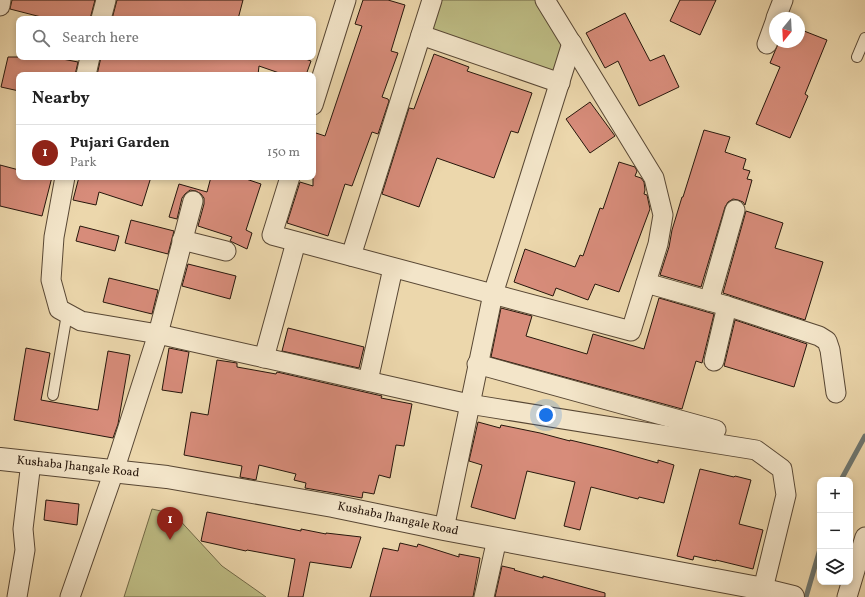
<!DOCTYPE html>
<meta charset="utf-8">
<style>
body{margin:0;font-family:Vollkorn,serif;background:#f6f6f6;color:#222}
.controls{position:absolute;right:12px;bottom:12px;display:grid;overflow:hidden;border-radius:8px;box-shadow:0 2px 6px #0003}
.controls button{width:36px;height:36px;display:grid;place-items:center;padding:0;border:0;border-bottom:1px solid #e0e0e0;background:#fff;color:#222;font:20px sans-serif}
.compass{position:absolute;left:769px;top:12px;width:36px;height:36px;border-radius:50%;background:#fff;box-shadow:0 2px 6px #0003;rotate:198deg}
.you{position:absolute;left:546px;top:415px;width:14px;height:14px;margin:-10px;border:3px solid #fff;border-radius:50%;background:#1a73e8;box-shadow:0 0 0 6px #1a73e833}
.badge{display:grid;place-items:center;width:26px;height:26px;border-radius:50%;background:#8f2418;color:#fff;font-size:13px;font-weight:700}
.pin{position:absolute;translate:-50% -33px;filter:drop-shadow(0 1px 2px #0008)}
.pin::after{content:'';position:absolute;top:21px;width:14px;height:12px;background:inherit;clip-path:polygon(0 0,100% 0,50% 100%)}
.list{margin:0;padding:0;list-style:none}
h2{display:flex;justify-content:space-between;align-items:center;height:52px;margin:0;padding:0 16px;font-size:17px}
h2 small{font-size:13px;font-weight:400;color:#767676}
.list li{display:grid;grid-template-columns:26px 1fr auto;gap:12px;align-items:center;box-sizing:border-box;height:56px;padding:0 16px;border-top:1px solid #e0e0e0}
.list b{display:block;font-size:15px;white-space:nowrap}
.list p{margin:0;font-size:13px;white-space:nowrap;color:#767676}
.list em{font-size:13px;font-style:normal;color:#767676}
.icon{flex:none;width:22px;height:22px;fill:none;stroke:currentColor;stroke-width:2;stroke-linecap:round;stroke-linejoin:round}
.map{position:relative;flex:none;width:865px;height:597px;overflow:hidden}
.search{position:absolute;background:#fff;box-shadow:0 2px 6px #0003;left:16px;top:16px;width:300px;height:44px;display:flex;align-items:center;gap:10px;box-sizing:border-box;padding:0 14px;border-radius:8px;color:#767676;font-size:15px}
.panel{position:absolute;background:#fff;box-shadow:0 2px 6px #0003;left:16px;top:72px;width:300px;height:108px;border-radius:8px}
.map>svg:first-child{display:block}
.green{fill:#bebd85;stroke:#726a48}
.lines{fill:none;stroke-linecap:round;stroke-linejoin:round}
.stream{stroke:#6e7771;stroke-width:5}
.building{fill:#d78c7a;stroke:#27170c}
.service-casing{stroke:#584734;stroke-width:12}
.minor-casing{stroke:#584734;stroke-width:21}
.tertiary-casing{stroke:#584734;stroke-width:24}
.service{stroke:#f3e5c9;stroke-width:10}
.minor{stroke:#f3e5c9;stroke-width:19}
.tertiary{stroke:#f3e5c9;stroke-width:22}
.labels{text-anchor:middle;dominant-baseline:central;stroke-width:4;stroke-linejoin:round;paint-order:stroke}
.street-label{font-size:12px;fill:#27170c;stroke:#f3e5c9}
</style>
<div class="map">
<svg width="865" height="597" viewBox="0 0 865 597">
<rect width="100%" height="100%" fill="#ecd7ac"/>
<filter id="stains"><feTurbulence type="fractalNoise" baseFrequency=".005" numOctaves="4"/><feColorMatrix values="0 0 0 0 .2 0 0 0 0 .09 0 0 0 0 .02 0 0 0 .5 -.17"/></filter>
<radialGradient id="worn" r=".72"><stop offset=".6" stop-color="#630" stop-opacity="0"/><stop offset="1" stop-color="#630" stop-opacity=".3"/></radialGradient>
<!-- green -->
<g class="green">
<path d="M442,0H539L563,42L554,76L430,33Z"/>
<path d="M152,509L174,514L222,566L266,597H124Z"/>
</g>
<g class="lines">
<!-- stream -->
<g class="stream">
<path d="M841,480L865,436"/>
<path d="M806,597L820,549"/>
</g>
</g>
<!-- building -->
<g class="building">
<path d="M12,0H95L90,19H49L10,9Z"/>
<path d="M117,0H243L238,19H112Z"/>
<path d="M363,0H388L405,5L391,51L398,53L382,97L388,99L389,101L378,134L372,132L352,186L345,184L328,236L287,223L300,182L313,186V132L325,136L362,26L355,24Z"/>
<path d="M680,0H716L700,35L670,21Z"/>
<path d="M625,13L650,61L664,55L679,87L639,106L618,61L605,68L586,33Z"/>
<path d="M799,29L827,40L805,94L808,96L790,138L756,124L780,67L770,63L775,51L779,42H799Z"/>
<path d="M434,54L469,67L467,71L532,93L518,133L511,131L494,178L437,158L419,207L382,194L409,108L414,109Z"/>
<path d="M8,57H52L78,62L75,75H19V91L1,87Z"/>
<path d="M101,57H300L311,61L306,75H285L259,66L258,75H97Z"/>
<path d="M590,102L615,136L590,153L566,119Z"/>
<path d="M704,130L730,137L725,152L746,159L743,169L750,171L747,179L752,180L745,205L743,202L738,200L733,199L728,202L725,207L701,287L660,275L669,247L672,230L682,197H683Z"/>
<path d="M619,162L635,167L637,171L635,176L641,178L644,182L645,190L644,194L647,195L650,209L619,292L595,284L588,300L556,288L553,296L514,282L525,249L575,267L580,255L583,256L600,208L603,209Z"/>
<path d="M0,165L19,170V177H52L42,216L0,206Z"/>
<path d="M79,177H151L142,206L99,192L96,205L73,200Z"/>
<path d="M211,177H240L261,184L246,230L252,233L247,249L230,241L232,237L198,226L204,204V198L201,194L196,191L190,190L185,194L182,198L177,219L169,217L179,184L207,192Z"/>
<path d="M746,211L783,223L775,248L823,262L805,320L723,293Z"/>
<path d="M131,220L174,231L168,254L125,243Z"/>
<path d="M80,226L119,236L115,251L76,241Z"/>
<path d="M188,264L236,276L230,299L182,286Z"/>
<path d="M109,278L158,290L152,314L103,302Z"/>
<path d="M659,298L714,314L702,363L696,361L682,409L491,357L501,308L532,316L526,336L587,354L593,334L644,349Z"/>
<path d="M735,320L807,344L794,387L724,366Z"/>
<path d="M288,328L364,347L359,368L282,351Z"/>
<path d="M26,348L50,353L41,400L98,410L108,351L130,355L118,424L113,438L14,420Z"/>
<path d="M169,348L189,352L182,393L162,390Z"/>
<path d="M217,360L237,363V367L276,374L277,372L382,396L381,398L412,404L404,446L396,445L390,478L379,475L374,494L363,492L362,498L305,488L306,483L294,480L296,474L259,465L256,480L240,477L242,466L184,455L191,412L208,415Z"/>
<path d="M478,422L500,428L501,425L540,433L570,441V440L612,450L658,463V460L674,465L664,503L639,497L638,499L591,487L580,530L564,526L575,482L527,471L515,519L471,507L482,465L469,461Z"/>
<path d="M700,469L734,477L735,476L751,480L739,524L763,530L753,569L716,560V561L694,556L693,560L677,556Z"/>
<path d="M46,500L79,504L77,525L44,520Z"/>
<path d="M207,512L301,531V529L326,534V533L361,537L351,568L310,562L303,597H288L295,559L247,550L246,551L201,541Z"/>
<path d="M400,543L417,547L418,544L459,557V554L480,558L473,597H370L383,548L398,551Z"/>
<path d="M502,566L515,569L514,570L543,578V576L605,593V597H495Z"/>
</g>
<g class="lines">
<!-- service casing -->
<g class="service-casing">
<g id="service">
<path d="M857,57L865,38"/>
<path d="M53,395L67,314"/>
</g>
</g>
<!-- minor casing -->
<g class="minor-casing">
<g id="minor">
<path d="M0,6L1,0"/>
<path d="M776,18L783,0"/>
<path d="M101,19L106,0"/>
<path d="M421,35L560,83"/>
<path d="M767,44L775,22"/>
<path d="M86,75L90,57"/>
<path d="M313,105L346,0"/>
<path d="M65,177L54,237L51,280L59,309L81,321L158,334L469,404L756,450L782,469L786,495L763,589"/>
<path d="M290,177L272,235L631,331L658,244L663,215L654,178L545,0"/>
<path d="M182,240L226,251"/>
<path d="M351,256L432,0"/>
<path d="M646,283L727,306L819,336L827,341L830,350L836,393"/>
<path d="M709,301L735,210"/>
<path d="M264,358L296,242"/>
<path d="M714,361L727,306"/>
<path d="M477,364L716,430"/>
<path d="M368,381L393,268"/>
<path d="M444,529L493,294L572,43"/>
<path d="M17,597L25,550L23,529L31,462"/>
<path d="M70,597L114,471L158,334L193,201"/>
<path d="M484,597L497,539"/>
<path d="M847,597L865,537"/>
</g>
</g>
<!-- tertiary casing -->
<g class="tertiary-casing">
<path id="tertiary" d="M0,459L167,477L333,506L444,529L753,587L793,597"/>
</g>
<!-- service -->
<use href="#service" class="service"/>
<!-- minor -->
<use href="#minor" class="minor"/>
<!-- tertiary -->
<use href="#tertiary" class="tertiary"/>
</g>
<g class="labels">
<!-- street labels -->
<g class="street-label">
<text transform="translate(78 467) rotate(6)">Kushaba Jhangale Road</text>
<text transform="translate(398 519) rotate(12)">Kushaba Jhangale Road</text>
</g>
</g>
<rect width="100%" height="100%" filter="url(#stains)"/>
<rect width="100%" height="100%" fill="url(#worn)"/>
</svg>
<div class="controls">
<button>+</button>
<button>−</button>
<button><svg class="icon" aria-label="layers" viewBox="0 0 24 24"><path d="M12 4l9 5-9 5-9-5zM3 14l9 5 9-5"/></svg></button>
</div>
<svg class="compass" viewBox="-18 -18 36 36"><path d="M0-13l5 13h-10z" fill="#e53935"/><path d="M0 13l5-13h-10z" fill="#767676"/></svg>
<div class="you"></div>
<div class="pin badge" style="left:170px;top:540px">1</div>
<div class="search"><svg class="icon" aria-label="search" viewBox="0 0 24 24"><circle cx="10" cy="10" r="6"/><path d="M15 15l6 6"/></svg>Search here</div>
<section class="panel">
<h2>Nearby<small></small></h2>
<ul class="list">
<li><span class="badge">1</span><div><b>Pujari Garden</b><p>Park</p></div><em>150 m</em></li>
</ul>
</section>
</div>
